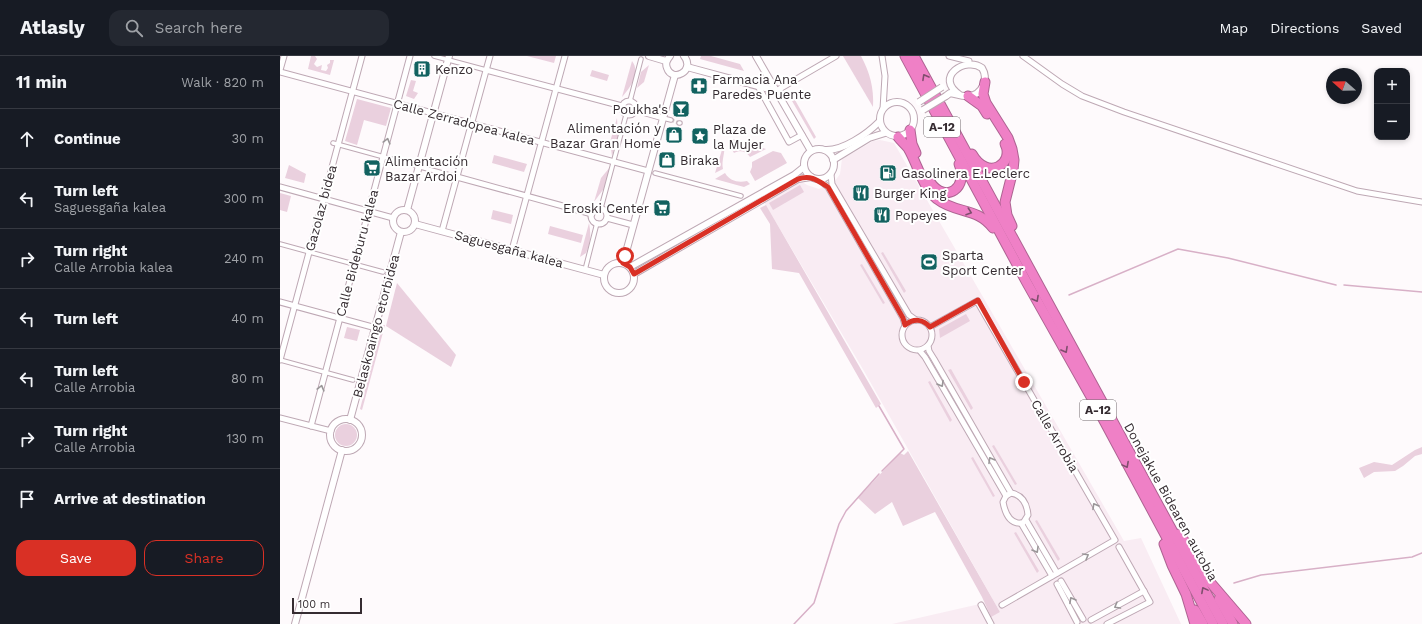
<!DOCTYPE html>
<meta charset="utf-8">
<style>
body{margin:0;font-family:"Work Sans",sans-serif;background:#242831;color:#f1f3f6}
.controls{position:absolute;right:12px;top:12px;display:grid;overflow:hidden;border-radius:8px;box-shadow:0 2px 6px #0003}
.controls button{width:36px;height:36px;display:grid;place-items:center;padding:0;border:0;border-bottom:1px solid #363941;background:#171b24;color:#f1f3f6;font:20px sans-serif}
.compass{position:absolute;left:1046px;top:12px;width:36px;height:36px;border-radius:50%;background:#171b24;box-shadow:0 2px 6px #0003;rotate:290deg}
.scale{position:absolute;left:12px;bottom:10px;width:70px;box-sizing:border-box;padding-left:4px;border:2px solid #352c31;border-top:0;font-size:11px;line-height:14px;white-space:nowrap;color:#352c31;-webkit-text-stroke:3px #fff;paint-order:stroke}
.stop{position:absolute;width:12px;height:12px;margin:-9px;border:3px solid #d93025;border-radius:50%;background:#fff}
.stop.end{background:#d93025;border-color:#fff;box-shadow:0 1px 4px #0008}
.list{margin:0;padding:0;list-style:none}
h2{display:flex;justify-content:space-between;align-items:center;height:52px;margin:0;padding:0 16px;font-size:17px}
h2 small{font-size:13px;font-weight:400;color:#9ea1a6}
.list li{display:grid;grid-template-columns:26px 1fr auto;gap:12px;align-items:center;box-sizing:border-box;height:60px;padding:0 16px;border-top:1px solid #363941}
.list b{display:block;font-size:15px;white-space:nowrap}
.list p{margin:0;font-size:13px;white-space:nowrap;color:#9ea1a6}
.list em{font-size:13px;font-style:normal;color:#9ea1a6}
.actions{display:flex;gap:8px;padding:12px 16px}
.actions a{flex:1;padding:9px 0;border:1px solid #d93025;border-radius:12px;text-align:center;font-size:14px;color:#d93025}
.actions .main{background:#d93025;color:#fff}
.icon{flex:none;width:22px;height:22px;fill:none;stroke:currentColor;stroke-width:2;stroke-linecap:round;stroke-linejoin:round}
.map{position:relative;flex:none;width:1142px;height:568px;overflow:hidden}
header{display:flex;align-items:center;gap:24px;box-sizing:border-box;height:56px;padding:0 20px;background:#171b24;border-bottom:1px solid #363941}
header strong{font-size:19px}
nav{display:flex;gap:22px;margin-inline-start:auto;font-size:14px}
.search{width:280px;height:36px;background:#242831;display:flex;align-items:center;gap:10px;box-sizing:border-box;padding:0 14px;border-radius:12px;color:#9ea1a6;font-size:15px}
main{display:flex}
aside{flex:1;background:#171b24}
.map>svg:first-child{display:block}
.built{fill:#f9ecf3}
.green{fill:#ead0de}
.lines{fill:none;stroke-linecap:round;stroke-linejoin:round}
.stream{stroke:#d8b0c7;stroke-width:1.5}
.pedestrian-tunnel{stroke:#d6d1d3;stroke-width:3.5;stroke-dasharray:3.5 2;stroke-linecap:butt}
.pedestrian-casing{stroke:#bea8b4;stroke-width:5.5}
.minor-casing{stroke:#bea8b4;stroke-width:7}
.tertiary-casing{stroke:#bea8b4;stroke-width:8}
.motorway-casing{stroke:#ae6392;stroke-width:11}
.pedestrian{stroke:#fff;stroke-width:3.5}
.minor{stroke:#fff;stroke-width:5}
.tertiary{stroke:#fff;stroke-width:6}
.motorway{stroke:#ef80c6;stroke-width:9}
.tertiary-bridge-casing{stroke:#bea8b4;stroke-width:8;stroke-linecap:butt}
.tertiary-bridge{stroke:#fff;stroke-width:6}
.oneway{stroke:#7f4e6d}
.oneway2{stroke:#9a9698}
.route{stroke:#d93025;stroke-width:5}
.labels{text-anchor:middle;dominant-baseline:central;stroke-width:4;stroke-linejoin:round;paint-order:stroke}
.shield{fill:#fff;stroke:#726b6f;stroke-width:1}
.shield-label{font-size:12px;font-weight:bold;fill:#352c31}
.poi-label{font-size:13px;fill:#352c31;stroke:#fff;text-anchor:start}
.street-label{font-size:13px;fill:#352c31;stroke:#fff}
</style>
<header>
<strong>Atlasly</strong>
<div class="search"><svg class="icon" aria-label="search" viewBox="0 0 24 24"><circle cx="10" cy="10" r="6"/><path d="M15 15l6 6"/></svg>Search here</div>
<nav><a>Map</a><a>Directions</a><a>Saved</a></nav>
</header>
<main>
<aside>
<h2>11 min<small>Walk · 820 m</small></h2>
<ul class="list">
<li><svg class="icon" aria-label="ahead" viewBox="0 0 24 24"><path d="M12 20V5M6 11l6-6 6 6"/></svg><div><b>Continue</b></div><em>30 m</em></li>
<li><svg class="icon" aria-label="left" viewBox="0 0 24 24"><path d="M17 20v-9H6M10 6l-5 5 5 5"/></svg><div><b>Turn left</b><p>Saguesgaña kalea</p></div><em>300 m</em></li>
<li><svg class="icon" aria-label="right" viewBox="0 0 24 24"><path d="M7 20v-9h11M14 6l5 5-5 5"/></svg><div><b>Turn right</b><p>Calle Arrobia kalea</p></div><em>240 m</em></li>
<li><svg class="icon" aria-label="left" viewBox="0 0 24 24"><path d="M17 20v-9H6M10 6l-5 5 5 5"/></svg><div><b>Turn left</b></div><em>40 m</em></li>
<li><svg class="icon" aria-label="left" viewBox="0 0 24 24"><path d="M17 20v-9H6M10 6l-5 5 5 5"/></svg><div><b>Turn left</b><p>Calle Arrobia</p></div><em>80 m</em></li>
<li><svg class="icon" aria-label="right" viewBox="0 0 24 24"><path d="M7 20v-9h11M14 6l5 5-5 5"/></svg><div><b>Turn right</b><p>Calle Arrobia</p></div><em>130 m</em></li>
<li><svg class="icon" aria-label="arrive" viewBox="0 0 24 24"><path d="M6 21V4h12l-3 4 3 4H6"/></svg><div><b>Arrive at destination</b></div></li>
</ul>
<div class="actions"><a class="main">Save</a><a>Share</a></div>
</aside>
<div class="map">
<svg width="1142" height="568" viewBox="0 0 1142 568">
<rect width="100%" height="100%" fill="#fefafc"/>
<!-- built -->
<path class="built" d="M600,84L614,87L844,485L861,482L901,568H612L704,547L711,560L720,556L584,315L484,146L521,125L527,129L539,133L555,125L560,118L562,103L593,85Z"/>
<!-- green -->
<g class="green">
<path d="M31,0H35L37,3L34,8L37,11L42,9L41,14L46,15L48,12L47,9L50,7V4H54L50,19L28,13Z"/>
<path d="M247,0H276L274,7Z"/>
<path d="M421,0H431L460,8L464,15L420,3Z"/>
<path d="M563,0H581C590,17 594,32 593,51Z"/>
<path d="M352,5C361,17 350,32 342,41Z"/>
<path d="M369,9L364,26L357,32L361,16Z"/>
<path d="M312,14L329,19L327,25L310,20Z"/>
<path d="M131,24L136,25L133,35L138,37L134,43L126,40Z"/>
<path d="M511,37L536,81L534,83L508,38Z"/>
<path d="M77,43L111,52L106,70L84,64L77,89L65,85Z"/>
<path d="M337,62L338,80L332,100L330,86Z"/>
<path d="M453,83L486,93L470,101C466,95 460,94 454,97L451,92Z"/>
<path d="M444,87C446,96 441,104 443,113L435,117Z"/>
<path d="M493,95L501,97L507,107L475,125L470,116L472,111V106Z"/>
<path d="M214,99L247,108L244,116L212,107Z"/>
<path d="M9,109L26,118L24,127L5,122Z"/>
<path d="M330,111L325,131L314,146L321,122Z"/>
<path d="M445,117C450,125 458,127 467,125L470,128L464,131L435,123Z"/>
<path d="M520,129L524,136L493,154L489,147Z"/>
<path d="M0,137L11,140L7,156L0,154Z"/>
<path d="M486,149L601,348L596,352L519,217L492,213L490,168L480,152Z"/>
<path d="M213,154L233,159L231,168L211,163Z"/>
<path d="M309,167C311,178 311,186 306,197L300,201Z"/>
<path d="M270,170L303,179L301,187L268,178Z"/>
<path d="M603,196L626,235L624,237L601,197Z"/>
<path d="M582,208L605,247L603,248L580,209Z"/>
<path d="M117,227L176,299L171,311L106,270Z"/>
<path d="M686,258L690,265L660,282L659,273Z"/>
<path d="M102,269H105L82,354L80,353Z"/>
<path d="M67,271L80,274L77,285L64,282Z"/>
<path d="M671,313L693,352L691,354L668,314Z"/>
<path d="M650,325L672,364L670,366L648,326Z"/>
<circle cx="66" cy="379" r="11"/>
<path d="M714,389L737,428L735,429L712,390Z"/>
<path d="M1142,391V398L1135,400L1123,410L1115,415L1094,416L1084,422L1079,412L1094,406L1112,409L1135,394Z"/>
<path d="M628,395L720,556L711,561L702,541L655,456L623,470L612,446L595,458L578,442L620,397L624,399Z"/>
<path d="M693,401L715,440L713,441L691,402Z"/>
<path d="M757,464L780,503L778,505L755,465Z"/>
<path d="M736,476L759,515L757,517L734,477Z"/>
</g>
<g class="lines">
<!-- stream -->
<g class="stream">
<path d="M1064,229L1142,236"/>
<path d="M789,239L898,193L948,202L1056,229"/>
<path d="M599,350L624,393L602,415"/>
<path d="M954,527L981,519L1132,501L1142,497"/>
<path d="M514,568L534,547L559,468L566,455L599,418"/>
</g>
<!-- pedestrian-tunnel -->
<path class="pedestrian-tunnel" d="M391,64L399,67"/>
<!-- pedestrian casing -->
<g class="pedestrian-casing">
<g id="pedestrian">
<path d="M154,0L206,14"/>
<path d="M350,45L361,3"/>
<path d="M383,62L391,64"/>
<path d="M399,67H400"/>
<path d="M53,87L177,121"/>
<path d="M375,117L461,140"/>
<path d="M321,152L346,59"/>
<path d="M0,188L103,216"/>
<path d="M305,214L317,167"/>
<path d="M0,304L73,324"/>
</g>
</g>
<!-- minor casing -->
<g class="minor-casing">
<g id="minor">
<path d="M602,0L605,20L603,53"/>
<path d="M669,0L689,5"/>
<path d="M743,0L782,28L802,40L844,56L1077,135L1142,146"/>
<path d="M0,14L4,0"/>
<path d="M206,14L342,50"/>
<path d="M0,16L368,115"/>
<path d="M478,30L509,86L522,79"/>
<path d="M496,35L556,0"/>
<circle cx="349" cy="52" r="7"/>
<path d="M355,54L383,62"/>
<path d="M551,118L552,128L629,259L636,264"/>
<path d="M177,121L312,158"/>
<path d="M538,123L548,131L623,262L625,269"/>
<path d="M0,131L113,162"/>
<circle cx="319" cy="160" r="8"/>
<path d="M327,162L353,169"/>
<path d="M162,175L210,0"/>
<path d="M232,194L285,0"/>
<path d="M0,246L96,272"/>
<circle cx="637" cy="279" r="15"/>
<path d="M650,271L697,245L835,484L722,549"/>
<path d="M648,290L649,295L654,303L731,437"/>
<path d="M640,295L645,301L726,440"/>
<path d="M0,304L82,0"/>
<path d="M0,362L51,375"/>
<path d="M31,370L130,0"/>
<path d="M731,437C743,439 747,448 748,459L743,467C730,469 725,457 723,446L726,440Z"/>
<path d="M746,464L777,517"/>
<path d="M741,467L772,520"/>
<path d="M781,525L803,563"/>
<path d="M777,528L797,566"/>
<path d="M701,549L711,568"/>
<path d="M811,564L864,535"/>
<path d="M827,568L870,546L839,491"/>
</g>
</g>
<!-- tertiary casing -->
<g class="tertiary-casing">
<g id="tertiary">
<path d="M369,0L386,5"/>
<path d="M390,0C387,4 385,7 387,12C392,27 416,15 404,0"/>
<path d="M476,0L531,95"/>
<path d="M407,11L496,35"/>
<path d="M666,40L670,37C676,38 683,41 689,40C702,39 709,23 702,12C686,0 653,21 680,39"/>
<circle cx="617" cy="63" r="17"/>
<circle cx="539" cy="108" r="15"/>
<path d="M545,94C563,95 587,78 599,66"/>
<path d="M553,104L589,82L605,77"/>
<circle cx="124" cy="165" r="11"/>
<path d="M127,154L169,0"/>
<path d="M135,168L324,219"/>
<circle cx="339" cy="222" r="15"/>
<path d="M343,207L395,19"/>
<path d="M350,211L514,119L524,111"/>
<path d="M354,218L518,123L531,121"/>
<circle cx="66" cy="379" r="16"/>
<path d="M70,364L121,176"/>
<path d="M15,568L62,394"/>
</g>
</g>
<!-- motorway casing -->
<g class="motorway-casing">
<g id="motorway">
<path d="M625,0L747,227L814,346L933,568"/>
<path d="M634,0L943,568"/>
<path d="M705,26L703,38L706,47L728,82L732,93L734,104L733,114L725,146L727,159L732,170"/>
<path d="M688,40L702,50L707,58"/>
<path d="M630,74L632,88L636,97"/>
<path d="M618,81C621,85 625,88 628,92C638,109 642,130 657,143C676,158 697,151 713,172"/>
<path d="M692,98C708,126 735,107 725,88"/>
<path d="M650,126C666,149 689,131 679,108"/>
<path d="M899,478L915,499L930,526L966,568"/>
<path d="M884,488L892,509L906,538L915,568"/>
<path d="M939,543L953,568"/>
<path d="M915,554L923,568"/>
</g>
</g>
<!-- pedestrian -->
<use href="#pedestrian" class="pedestrian"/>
<!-- minor -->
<use href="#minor" class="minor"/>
<!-- tertiary -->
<use href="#tertiary" class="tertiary"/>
<!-- motorway -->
<use href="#motorway" class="motorway"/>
<!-- tertiary-bridge casing -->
<g class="tertiary-bridge-casing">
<g id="tertiary-bridge">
<path d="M639,46L662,31"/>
<path d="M643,54L666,40"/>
</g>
</g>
<!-- tertiary-bridge -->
<use href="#tertiary-bridge" class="tertiary-bridge"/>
</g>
<!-- one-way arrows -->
<defs><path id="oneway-chevron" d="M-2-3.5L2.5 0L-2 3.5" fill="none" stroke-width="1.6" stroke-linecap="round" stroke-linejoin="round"/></defs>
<g class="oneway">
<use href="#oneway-chevron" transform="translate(645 21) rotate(-119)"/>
<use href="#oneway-chevron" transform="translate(689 156) rotate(19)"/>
<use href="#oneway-chevron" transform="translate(756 243) rotate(61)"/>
<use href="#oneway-chevron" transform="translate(785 294) rotate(61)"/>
<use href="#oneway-chevron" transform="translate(846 409) rotate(62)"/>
<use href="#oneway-chevron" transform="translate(924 534) rotate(-118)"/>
</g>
<g class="oneway2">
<use href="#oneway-chevron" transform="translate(107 85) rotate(-75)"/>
<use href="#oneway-chevron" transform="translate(661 328) rotate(60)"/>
<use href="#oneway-chevron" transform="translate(41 332) rotate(-75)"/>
<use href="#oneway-chevron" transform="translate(711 404) rotate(-120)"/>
<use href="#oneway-chevron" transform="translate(815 450) rotate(-120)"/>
<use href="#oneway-chevron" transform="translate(756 494) rotate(60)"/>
<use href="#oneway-chevron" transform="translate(806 500) rotate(-30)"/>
<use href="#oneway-chevron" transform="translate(792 544) rotate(-119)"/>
<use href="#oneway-chevron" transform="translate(837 550) rotate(150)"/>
</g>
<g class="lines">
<!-- route -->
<path class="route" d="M345,200L343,207L350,211L354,218L518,123C531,119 537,124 548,131L623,262L625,269C634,262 643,263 650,271L698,244L744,326"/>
</g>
<!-- icons -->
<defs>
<g id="building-square" transform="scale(0.9)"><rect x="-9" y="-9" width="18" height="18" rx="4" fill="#126260" stroke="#fff"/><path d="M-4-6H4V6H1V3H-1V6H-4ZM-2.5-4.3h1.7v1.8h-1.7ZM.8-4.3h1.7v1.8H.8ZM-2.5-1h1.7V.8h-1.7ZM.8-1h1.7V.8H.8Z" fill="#fff"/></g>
<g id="pharmacy-square" transform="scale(0.9)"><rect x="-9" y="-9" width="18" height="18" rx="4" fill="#126260" stroke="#fff"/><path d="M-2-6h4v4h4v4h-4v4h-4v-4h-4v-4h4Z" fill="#fff"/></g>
<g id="bar-square" transform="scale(0.9)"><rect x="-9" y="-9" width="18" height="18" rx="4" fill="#126260" stroke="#fff"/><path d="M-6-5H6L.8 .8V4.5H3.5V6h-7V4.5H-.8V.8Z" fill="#fff"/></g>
<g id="shop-square" transform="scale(0.9)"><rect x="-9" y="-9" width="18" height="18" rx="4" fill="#126260" stroke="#fff"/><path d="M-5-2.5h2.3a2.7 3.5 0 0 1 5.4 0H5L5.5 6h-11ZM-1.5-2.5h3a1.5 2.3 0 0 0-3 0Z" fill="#fff"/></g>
<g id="sight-square" transform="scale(0.9)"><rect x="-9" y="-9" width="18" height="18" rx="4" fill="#126260" stroke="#fff"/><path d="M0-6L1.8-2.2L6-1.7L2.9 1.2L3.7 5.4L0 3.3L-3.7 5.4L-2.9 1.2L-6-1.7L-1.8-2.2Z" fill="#fff"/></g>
<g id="supermarket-square" transform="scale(0.9)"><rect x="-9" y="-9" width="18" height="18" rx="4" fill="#126260" stroke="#fff"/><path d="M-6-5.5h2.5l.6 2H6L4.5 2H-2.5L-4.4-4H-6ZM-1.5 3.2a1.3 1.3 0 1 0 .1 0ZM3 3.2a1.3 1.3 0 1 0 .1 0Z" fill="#fff"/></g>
<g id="fuel-square" transform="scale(0.9)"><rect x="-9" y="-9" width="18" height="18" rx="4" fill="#126260" stroke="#fff"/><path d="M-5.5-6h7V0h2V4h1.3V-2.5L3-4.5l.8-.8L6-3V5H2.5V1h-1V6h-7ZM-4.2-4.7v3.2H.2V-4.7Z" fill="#fff"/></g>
<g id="restaurant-square" transform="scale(0.9)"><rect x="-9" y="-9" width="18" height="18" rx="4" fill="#126260" stroke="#fff"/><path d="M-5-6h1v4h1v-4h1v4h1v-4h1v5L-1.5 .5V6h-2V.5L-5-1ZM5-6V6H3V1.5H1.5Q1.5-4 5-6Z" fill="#fff"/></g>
<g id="stadium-square" transform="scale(0.9)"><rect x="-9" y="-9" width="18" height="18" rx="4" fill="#126260" stroke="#fff"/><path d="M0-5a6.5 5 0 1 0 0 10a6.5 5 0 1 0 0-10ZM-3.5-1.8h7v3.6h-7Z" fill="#fff"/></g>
</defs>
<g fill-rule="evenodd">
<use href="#building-square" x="142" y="13"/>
<use href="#pharmacy-square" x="419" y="30"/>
<use href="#bar-square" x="401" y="53"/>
<use href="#shop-square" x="394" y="79"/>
<use href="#sight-square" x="420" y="80"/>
<use href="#shop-square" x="387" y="104"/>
<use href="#supermarket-square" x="92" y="112"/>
<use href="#fuel-square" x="608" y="117"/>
<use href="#restaurant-square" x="581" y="137"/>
<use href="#supermarket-square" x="382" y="152"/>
<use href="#restaurant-square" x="602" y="159"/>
<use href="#stadium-square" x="649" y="206"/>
</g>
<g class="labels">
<!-- shield labels -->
<g class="shield">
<rect x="644" y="61" width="36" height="20" rx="3"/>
<rect x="800" y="344" width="36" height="20" rx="3"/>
</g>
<g class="shield-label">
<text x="662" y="71">A-12</text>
<text x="818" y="354">A-12</text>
</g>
<!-- poi labels -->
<g class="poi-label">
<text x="155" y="13">Kenzo</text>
<text x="432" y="23">Farmacia Ana<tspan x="432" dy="15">Paredes Puente</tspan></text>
<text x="388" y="53" text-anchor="end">Poukha's</text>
<text x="381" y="72" text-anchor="end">Alimentación y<tspan x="381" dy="15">Bazar Gran Home</tspan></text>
<text x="433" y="73">Plaza de<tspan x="433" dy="15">la Mujer</tspan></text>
<text x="400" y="104">Biraka</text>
<text x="105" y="105">Alimentación<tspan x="105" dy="15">Bazar Ardoi</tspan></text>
<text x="621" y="117">Gasolinera E.Leclerc</text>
<text x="594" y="137">Burger King</text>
<text x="369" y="152" text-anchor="end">Eroski Center</text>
<text x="615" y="159">Popeyes</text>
<text x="662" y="199">Sparta<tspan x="662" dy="15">Sport Center</tspan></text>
</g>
<!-- street labels -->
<g class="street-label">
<text transform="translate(184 66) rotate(15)">Calle Zerradopea kalea</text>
<text transform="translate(41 152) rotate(-75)">Gazolaz bidea</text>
<text transform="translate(229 193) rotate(15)">Saguesgaña kalea</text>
<text transform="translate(77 197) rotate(-75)">Calle Bideburu kalea</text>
<text transform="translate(96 270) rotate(-75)">Belaskoaingo etorbidea</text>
<text transform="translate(775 380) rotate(60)">Calle Arrobia</text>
<text transform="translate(891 446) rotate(61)">Donejakue Bidearen autobia</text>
</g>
</g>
</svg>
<div class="controls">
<button>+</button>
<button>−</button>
</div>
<svg class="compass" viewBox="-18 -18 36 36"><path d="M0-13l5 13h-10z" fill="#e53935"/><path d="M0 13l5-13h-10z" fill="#9ea1a6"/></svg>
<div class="scale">100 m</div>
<div class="stop" style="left:345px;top:200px"></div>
<div class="stop end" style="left:744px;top:326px"></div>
</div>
</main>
